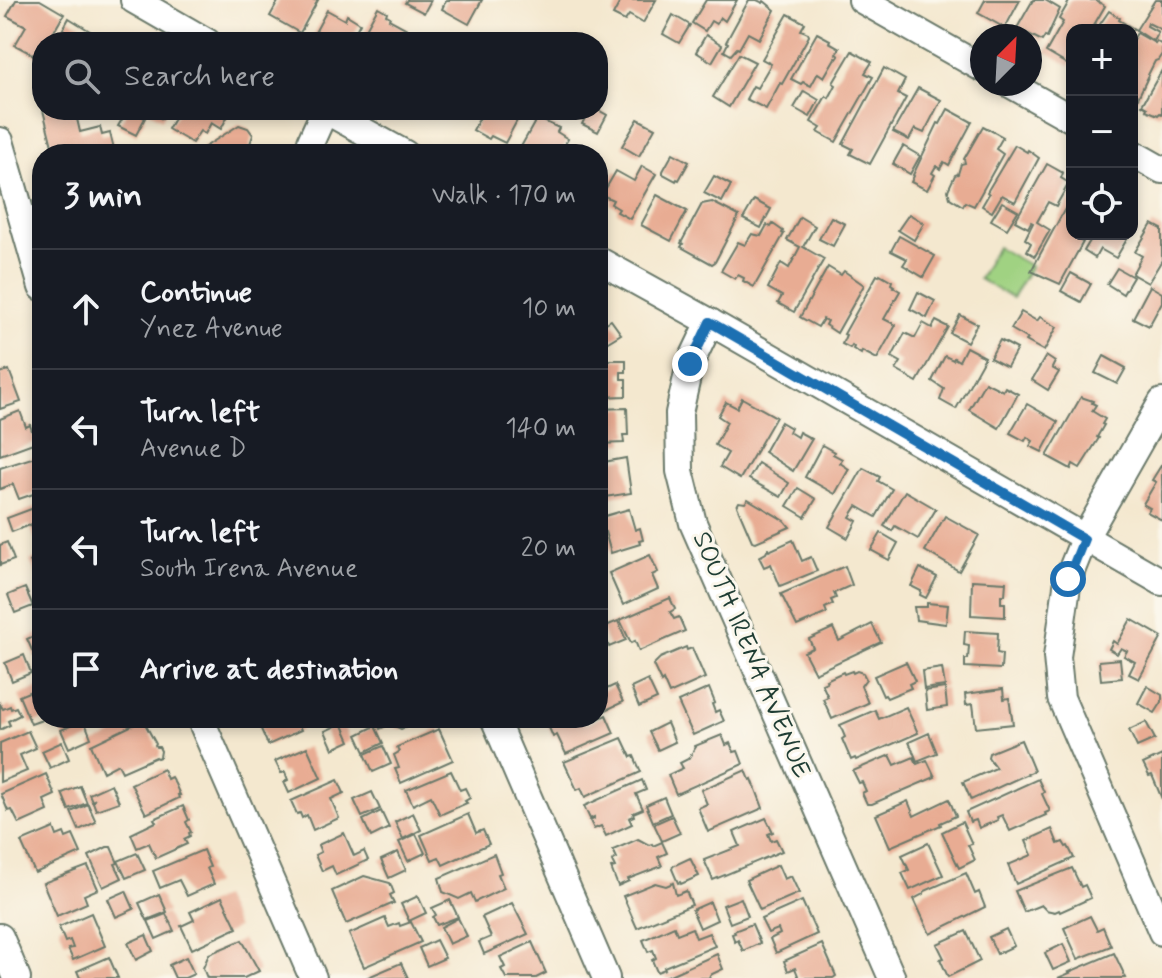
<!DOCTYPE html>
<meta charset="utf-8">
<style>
body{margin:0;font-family:Mynerve,sans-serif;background:#242831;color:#f1f3f6}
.controls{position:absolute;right:24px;top:24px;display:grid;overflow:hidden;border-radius:16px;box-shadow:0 4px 12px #0003}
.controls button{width:72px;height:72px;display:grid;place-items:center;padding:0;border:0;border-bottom:2px solid #363941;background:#171b24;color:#f1f3f6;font:40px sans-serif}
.compass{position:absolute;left:970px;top:24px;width:72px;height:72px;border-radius:50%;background:#171b24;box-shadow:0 4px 12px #0003;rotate:24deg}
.stop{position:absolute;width:24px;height:24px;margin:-18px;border:6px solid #1f6fb2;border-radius:50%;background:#fff}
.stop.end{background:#1f6fb2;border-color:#fff;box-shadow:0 2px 8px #0008}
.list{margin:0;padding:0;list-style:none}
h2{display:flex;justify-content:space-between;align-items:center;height:104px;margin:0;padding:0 32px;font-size:34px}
h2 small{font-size:26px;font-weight:400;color:#9ea1a6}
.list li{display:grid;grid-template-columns:52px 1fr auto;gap:24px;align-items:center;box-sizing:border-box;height:120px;padding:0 32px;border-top:2px solid #363941}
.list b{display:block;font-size:30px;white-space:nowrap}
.list p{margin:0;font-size:26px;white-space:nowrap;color:#9ea1a6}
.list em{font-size:26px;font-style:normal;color:#9ea1a6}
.icon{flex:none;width:44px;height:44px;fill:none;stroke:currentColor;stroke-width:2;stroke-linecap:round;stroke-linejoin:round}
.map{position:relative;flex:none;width:1162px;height:978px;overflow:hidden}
.search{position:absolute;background:#171b24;box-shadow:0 4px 12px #0003;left:32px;top:32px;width:576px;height:88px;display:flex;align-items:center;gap:20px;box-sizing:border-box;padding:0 28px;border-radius:32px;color:#9ea1a6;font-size:30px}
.panel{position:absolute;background:#171b24;box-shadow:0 4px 12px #0003;left:32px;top:144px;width:576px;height:584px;border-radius:32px}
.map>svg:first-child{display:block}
.green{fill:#a0d282;stroke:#60885b;stroke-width:2}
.building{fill:#e8ac93}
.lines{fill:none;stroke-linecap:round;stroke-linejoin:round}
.minor-casing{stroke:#6a796a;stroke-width:30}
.minor{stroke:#fff;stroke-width:26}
.route{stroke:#1f6fb2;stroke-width:10}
.labels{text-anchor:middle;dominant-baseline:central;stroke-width:6;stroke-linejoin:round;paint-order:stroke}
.street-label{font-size:26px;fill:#1f3d34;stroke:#fbf7ec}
</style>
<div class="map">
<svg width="1162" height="978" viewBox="0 0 1162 978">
<rect width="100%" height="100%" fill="#fbf7ec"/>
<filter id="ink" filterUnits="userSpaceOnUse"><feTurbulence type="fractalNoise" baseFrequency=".0125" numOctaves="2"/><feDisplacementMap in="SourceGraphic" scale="16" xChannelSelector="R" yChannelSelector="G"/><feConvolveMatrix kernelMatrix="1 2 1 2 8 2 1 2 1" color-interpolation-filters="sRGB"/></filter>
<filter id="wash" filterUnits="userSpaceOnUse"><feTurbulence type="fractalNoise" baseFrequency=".006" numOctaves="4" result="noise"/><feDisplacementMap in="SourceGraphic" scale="32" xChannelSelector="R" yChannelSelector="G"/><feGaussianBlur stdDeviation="1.8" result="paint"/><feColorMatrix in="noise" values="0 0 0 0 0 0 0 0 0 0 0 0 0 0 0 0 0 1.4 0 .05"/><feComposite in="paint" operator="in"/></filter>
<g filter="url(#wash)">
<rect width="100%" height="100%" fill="#f4e8cf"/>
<!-- green -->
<path class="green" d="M997,247L1031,266L1012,298L979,279Z"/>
<g id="blocks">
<!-- building -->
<g class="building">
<path d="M16,0H40L64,14L48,42H42V53L39,58L15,45L26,26L7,16Z"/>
<path d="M279,0H318L300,33L270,16Z"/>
<path d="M407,0H431L424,13L405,3Z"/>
<path d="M446,0H482L469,24L442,9Z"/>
<path d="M621,0H656L643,23L629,15L625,21L613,15Z"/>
<path d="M706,0H737L725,21L720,17L716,24L711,21L705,31L692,23Z"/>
<path d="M749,0H757L763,3L764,1L775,10L759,39L748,33L739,49L737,48L731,55L724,51L728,43L726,42Z"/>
<path d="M985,0H1020L1005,28L978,13Z"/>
<path d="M1033,0H1045L1060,9L1047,37L1045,36L1042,41L1017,28Z"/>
<path d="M1070,0H1095L1105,6L1091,30H1072V63L1070,66L1046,52L1063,22L1059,19Z"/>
<path d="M1155,0H1162V30L1148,23L1147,26L1158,32L1153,41L1136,30H1096L1109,11L1120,18L1119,20L1136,30Z"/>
<path d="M378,7L387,12L386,15L390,17L389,19L407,29L400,42H359Z"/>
<path d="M327,10L345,20L347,15L360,23L350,42H315L311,40Z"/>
<path d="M788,14L805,23L801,30L808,33L809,36L782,84L780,83L766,109L746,99L753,86L757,88L771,64L762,59Z"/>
<path d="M673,15L690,25L679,43L663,34Z"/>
<path d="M69,18L98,36L95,42H56Z"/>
<path d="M817,33L830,40L829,42L840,48L836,54L839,56L837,59L835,58L824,77L818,73L811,86L803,82L801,84L791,79Z"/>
<path d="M1137,33L1155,43L1156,41L1162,45V54L1158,60L1155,61L1146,79H1147L1135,104L1132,102V41Z"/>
<path d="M706,35L722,45L712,62L696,52Z"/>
<path d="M852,51L872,62L865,73L873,77L836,142L818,132L821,128L811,122L826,96L829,98L836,85L833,83Z"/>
<path d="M739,54L755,62L729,107L713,97Z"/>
<path d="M884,68L905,80L898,94L906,98L870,164L850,154L853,149L843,144Z"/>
<path d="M1162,70V114L1160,113L1158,115L1146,110L1147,108L1142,105Z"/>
<path d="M918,88L941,100L924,133L915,129L909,140L893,132Z"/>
<path d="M804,91L819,100L810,117L794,108Z"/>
<path d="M948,109L972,122L949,165L944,162L940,169L936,166L932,173L935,175L927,190L911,182L914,176L913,175L938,123L940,124Z"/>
<path d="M43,110H75L80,132L100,127L102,135L110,133L115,153L54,154Z"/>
<path d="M121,110H166L162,119L147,110L143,117L145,118L136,135L118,126L126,113Z"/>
<path d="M179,110H231L221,129L211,123L205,134L200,131L192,143L168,129Z"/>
<path d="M484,110H510L520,115L505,143L491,136L489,139L473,130Z"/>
<path d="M589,110H598L607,115L598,132L582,124Z"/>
<path d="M537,118L559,128L557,132L568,139L559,154H520L518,152Z"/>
<path d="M638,119L655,128L639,156L622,146Z"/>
<path d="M239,125L248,128L253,135L250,144L253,154H194Z"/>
<path d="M983,126L1003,137L996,149L1003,154L974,206L965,202L963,206L950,198L948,190L955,175L958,174L961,164L965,163L964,159Z"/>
<path d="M1015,145L1027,152L1028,150L1039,158L1015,202L1002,195L992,212L982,206L989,194L987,192Z"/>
<path d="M903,146L920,156L910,174L893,164Z"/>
<path d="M673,153L689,162L679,180L677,179L676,181L663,174V171Z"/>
<path d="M1047,164L1063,173L1061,178L1069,183L1056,206L1048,202L1037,222L1050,230L1035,256L1027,251L1031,243L1025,239L1033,223L1031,222L1028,228L1015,221Z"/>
<path d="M642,166L656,174L630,219L617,212L619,209L611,204L613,200L602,195L616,171L634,181Z"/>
<path d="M714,176L731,185L722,202L704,193Z"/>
<path d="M657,195L687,211L671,241L641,225Z"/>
<path d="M1072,196V234H1084L1080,241L1083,242L1060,284L1031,271Z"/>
<path d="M754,200L771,209L761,228L743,219Z"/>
<path d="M712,202L739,216L715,262L712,264L681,247L683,244L681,243L702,204Z"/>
<path d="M1002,202L1018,211L1007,229L991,220Z"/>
<path d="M909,214L924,223L914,240L898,230Z"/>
<path d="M800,217L815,226L803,247L824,259L794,312L778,303L782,296L768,288L781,263L789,268L800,247L787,240Z"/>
<path d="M831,217L845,224L833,246L819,239Z"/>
<path d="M773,224L783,231L782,233L784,234L754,287L743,281L744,278L738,275L735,279L721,271L738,242L745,245L752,234L761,236L767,225L771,227Z"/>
<path d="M1152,224L1162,229V260L1148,283L1132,274L1142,256L1135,252Z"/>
<path d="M1094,234H1130L1116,258L1100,249L1095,258L1084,251Z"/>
<path d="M899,236L935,256L923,277L903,265L907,259L891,251Z"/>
<path d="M828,267L841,275L844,271L864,285L837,333L825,325L827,321L823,319L818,327L800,317Z"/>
<path d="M1117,268L1133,277L1123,294L1107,284Z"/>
<path d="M1071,273L1091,284L1081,302L1061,291Z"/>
<path d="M880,274L892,281L891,284L894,286L893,287L900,291L884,319L896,325L877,359L862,351L861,354L853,349L854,347L852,345L850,348L842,344L846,335L844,334L877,275L879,276Z"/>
<path d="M1150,286L1162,293V302L1149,326L1133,318Z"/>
<path d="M918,292L935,301L927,318L910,309Z"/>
<path d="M1021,312L1037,321L1040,317L1057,327L1044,351L1026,341L1028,339L1011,329Z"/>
<path d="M960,315L977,324L967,342L950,333Z"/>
<path d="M611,320L621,334L598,348V328Z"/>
<path d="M936,321L948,327L917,382L896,370L901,362L892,357L905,333L915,338L923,323L932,328Z"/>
<path d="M1000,340L1017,349L1007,367L990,358Z"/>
<path d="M966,347L985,357L956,409L940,400L944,389L932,381L945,356L953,360L954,358L959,361Z"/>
<path d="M1046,356L1055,362L1052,368L1059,372L1048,390L1032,380Z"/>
<path d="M1104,356L1126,368L1117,384L1095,373Z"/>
<path d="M598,360H626V372H621V379H626V396L598,397Z"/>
<path d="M9,370L21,402L0,409V373Z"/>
<path d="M985,382L1003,391L1005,387L1018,394L999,428L969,410Z"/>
<path d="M1081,397L1093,401L1092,403L1096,405L1092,411L1105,419L1102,424L1104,425L1097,437L1099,438L1080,468L1073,464L1071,469L1047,456Z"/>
<path d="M742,398L776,417L740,479L720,467L728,453L715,445L727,422L718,416L726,402L737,408Z"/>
<path d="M1027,404L1058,422L1042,452L1030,446L1033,441L1027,437L1025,441L1010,433Z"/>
<path d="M627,408L628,435H623L624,443L598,444V409Z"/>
<path d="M20,411L26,427L30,425L36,442L0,455V419Z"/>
<path d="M781,422L791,428L789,432L797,437L799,432L812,439L793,471L764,452Z"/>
<path d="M822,445L834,452L833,454L842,459L840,463L849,469L835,494L805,477Z"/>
<path d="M41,455L42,491L19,499L13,484L0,489V468Z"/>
<path d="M626,458L631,493L598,498V463Z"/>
<path d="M758,463L789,483L781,497L749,479Z"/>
<path d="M1162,464V520L1147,512L1150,508L1143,504L1156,482L1152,480Z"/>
<path d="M863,468L880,477L878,481L892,489L876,517L857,506L850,517L857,521L848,538L829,527Z"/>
<path d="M798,488L816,499L805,517L787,506Z"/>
<path d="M905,491L936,509L918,539L895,526L892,531L884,526Z"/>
<path d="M748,499L785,521L790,527L756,542L752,541L737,506L739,502L745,503Z"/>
<path d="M42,505V543L37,545L30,525L12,532L7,518Z"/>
<path d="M629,509L635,530L640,528L643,540L639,541L640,544L611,553L605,532L600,533L598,518Z"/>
<path d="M945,516L979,535L959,571L925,551Z"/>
<path d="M881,533L898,543L889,560L871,550Z"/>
<path d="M793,540L802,561L811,557L817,571L780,586L771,564L764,567L759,557L766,553L768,549L769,551Z"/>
<path d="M7,542L14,560L0,565V545Z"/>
<path d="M650,555L658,572L652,575L658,589L623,605L609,573Z"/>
<path d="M41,556L42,557V588L30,561Z"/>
<path d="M845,566L852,585L834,593L836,598L831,600L833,604L825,608L827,613L797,626L781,594Z"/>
<path d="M920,568L937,577L926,598L920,595L921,591L911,586Z"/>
<path d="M972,580L1006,582L1005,595H1001V603H1005V617L971,615Z"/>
<path d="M25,588L33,606L15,613L8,595Z"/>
<path d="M670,598L675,609L670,612L674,619L679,617L685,631L639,651L635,641L631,643L620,620Z"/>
<path d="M927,603L948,605L946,624L916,620L914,607H927Z"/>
<path d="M1131,619L1162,637L1139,679L1129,674L1135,662L1124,656L1127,651L1121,648L1117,654L1109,649L1113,641L1117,644Z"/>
<path d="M618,621L626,640L609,647L601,628Z"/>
<path d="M872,624L881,642L815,673L804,652L813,648L809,639L833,628L839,641Z"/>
<path d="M965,631L998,633L997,653L1002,654L1001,669L965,667V659H968L969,646L964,645Z"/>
<path d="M42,632V654L35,657L27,639Z"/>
<path d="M686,647L687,650L692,648L705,678L669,694L663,680L661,682L653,665L660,658Z"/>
<path d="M24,655L31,673L12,681L5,663Z"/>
<path d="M1120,659L1122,678L1101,680L1099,661Z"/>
<path d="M906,662L915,681L909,684L911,688L887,698L885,695L883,696L874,676Z"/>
<path d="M942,668L945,686L924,689L922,671Z"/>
<path d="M852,671L853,673L857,671L863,673L866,679L861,686L868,703L832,719L823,699L828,697L822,684L827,682L826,680L843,672L844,674Z"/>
<path d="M648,680L657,699L639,707L631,688Z"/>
<path d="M615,685L623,702L604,711L598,698V693Z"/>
<path d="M1147,686L1162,695V702L1155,713L1138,703Z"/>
<path d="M38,688L42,698V720L31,724L19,696Z"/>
<path d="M709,688L715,703L712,704L715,712L719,710L724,721L693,735L678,702Z"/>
<path d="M945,688L947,707L927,710L925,691Z"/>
<path d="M1003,689L1004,699L1009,698L1013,724L976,728L973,704L966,705L965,694Z"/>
<path d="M0,704L3,709L10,706L11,709L16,707L20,715L8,721L10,725L0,730Z"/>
<path d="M906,707L918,733L856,760L855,758L851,760L842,739L845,737L840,725L875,710L879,719Z"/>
<path d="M606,715L614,733L566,754L557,735L553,737L547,723L558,718H582L585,725Z"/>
<path d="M256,718H296L301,730L268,745Z"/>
<path d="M375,718H426L401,729L390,724L380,729Z"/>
<path d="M84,720L91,738L69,748L61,730Z"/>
<path d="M143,720L156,744L155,745L156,747H159L161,751L160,757L157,758L156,757L122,772L118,764L103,772L91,745Z"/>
<path d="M1146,722L1155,739L1137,747L1129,730Z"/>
<path d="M342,723L350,741L333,749L325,731Z"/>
<path d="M667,723L675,742L658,750L649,732Z"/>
<path d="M375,726L383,743L365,752L357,735Z"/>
<path d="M439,729L453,760L401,783L395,769L399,768L394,755L399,752L397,747Z"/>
<path d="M28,731L36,748L20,755L27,771L0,782V743Z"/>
<path d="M929,733L937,753L917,761L909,742Z"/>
<path d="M722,735L726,745L730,743L734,752L738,751L743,764L676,794L668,775L683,768L680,763L688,759L696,747L695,746Z"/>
<path d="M622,738L631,757L634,756L641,772L585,797L581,788L577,790L564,762Z"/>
<path d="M1021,740L1034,771L971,800L963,782L996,768L988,757L989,753Z"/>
<path d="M62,742L69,759L50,768L42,751Z"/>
<path d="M383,746L391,764L373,772L365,754Z"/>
<path d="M307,747L321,778L289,793L284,782L288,780L285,772L281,773L275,761Z"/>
<path d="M890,755L895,765L914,757L917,764L927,760L935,777L872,804H867L862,793L866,791L862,782L859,783L853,771Z"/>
<path d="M1162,755V799L1152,775L1149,776L1143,764Z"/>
<path d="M163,769L167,779L171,777L175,784L180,795H178L179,798L146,814L131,784Z"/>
<path d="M746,770L750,780L752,779L763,808L708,832L698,808L707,804L701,790Z"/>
<path d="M451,771L460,790L465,788L470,798L465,801L467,803L440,815L431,796L413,805L406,790Z"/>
<path d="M46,774L55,795L44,800L48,811L19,824L12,810L8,811L1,794Z"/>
<path d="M1038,779L1044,792L1042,794L1050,811L1045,813L1046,815L1010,831L1002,815L997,817L998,820L979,828L976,820L970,822L966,812Z"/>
<path d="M338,780L344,793L331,799L339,818L313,830L307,815L302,818L300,813L297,814L291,801Z"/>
<path d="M642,780L646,790L636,794L643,809L633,813L634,816L629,818L632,824L606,836L601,826L594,829L590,821L594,819V817L590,819L584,806Z"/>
<path d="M111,784L119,802L96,810L93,802L94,800L92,801L89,794Z"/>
<path d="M80,786L87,803L69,810L62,793Z"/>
<path d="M372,792L380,809L362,817L354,800Z"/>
<path d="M664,797L671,814L653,822L646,805Z"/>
<path d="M949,799L956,816L940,823L941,825L890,847L876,815L908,801L914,816Z"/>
<path d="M88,804L96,822L79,830L71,812Z"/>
<path d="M183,806L189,820L186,822L191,832L189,833L190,836L184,839L187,844L156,858L149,843L137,848L131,834L156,822L154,819Z"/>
<path d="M381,811L389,828L371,837L363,820Z"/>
<path d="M413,813L421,830L403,839L395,822Z"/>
<path d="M468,814L476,833L483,830L489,844L443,865L439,857L432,860L421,835Z"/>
<path d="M672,816L680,833L662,841L654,824Z"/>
<path d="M766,818L773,832L768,834L771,841L776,839L782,851L713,880L704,860L740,846L734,832Z"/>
<path d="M962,822L972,844L968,845L975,860L959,868L942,832Z"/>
<path d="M54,828L57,836L64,833L66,838L73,835L81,853L35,873L21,842Z"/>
<path d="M1052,829L1058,844L1063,842L1066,847L1068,846L1074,858L1016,884L1008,865L1032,855L1026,841Z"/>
<path d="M344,833L354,856L364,851L368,860L336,875L332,866L322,871L315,855L321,852L318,845Z"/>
<path d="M416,834L425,853L408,861L399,842Z"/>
<path d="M638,839L649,845L652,844L653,846L662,842L667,853L658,857L662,866L628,879L629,881L618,886L611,868L615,867L612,861L617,858L613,850Z"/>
<path d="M928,843L943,875L910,890L902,873L909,870L902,855Z"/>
<path d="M107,847H111L118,863L115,864L122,878L103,887L89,856Z"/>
<path d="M203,850L210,867L207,868L214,884L187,896L179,880L160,888L153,871Z"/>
<path d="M398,852L406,870L389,878L381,860Z"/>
<path d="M137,853L145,870L126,878L118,861Z"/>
<path d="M494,854L501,873L498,874L504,888L475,902L471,893L459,899L443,892L439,878Z"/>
<path d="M690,858L699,876L681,884L680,882L678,883L672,869L673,866Z"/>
<path d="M778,865L784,879L791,876L799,893L760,910L746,880Z"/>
<path d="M88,866L98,889L84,895L87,903L57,916L43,883Z"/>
<path d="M1072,868L1081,887L1085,885L1091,898L1060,912L1059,910L1055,912L1046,910L1041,905L1024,912L1015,891Z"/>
<path d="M966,873L975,894L979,892L985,907L930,934L914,899L923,894L925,891Z"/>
<path d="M364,876L390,883L394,893L390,895L394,903L346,924L332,891Z"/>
<path d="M655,883L666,886L673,883L676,895L686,891L692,905L637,928L623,896Z"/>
<path d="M126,891L134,909L116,917L108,899Z"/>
<path d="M159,894L167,912L147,920L139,903Z"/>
<path d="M418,896L426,913L409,921L401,904Z"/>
<path d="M222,897L237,928L192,949L181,926L194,920L190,912Z"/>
<path d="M741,898L748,916L730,923L723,905Z"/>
<path d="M450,900L458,917L437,925L433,917L436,915L432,908Z"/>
<path d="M802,901L817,934L776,953L770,939L780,934L778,929L768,933L761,919Z"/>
<path d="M710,902L717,920L700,928L692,910Z"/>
<path d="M512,903L528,934L484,954L479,942L491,937L482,917Z"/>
<path d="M91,913L105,946L73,960L68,949L73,948L70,940L65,942L59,927Z"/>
<path d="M166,914L174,931L156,939L148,921Z"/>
<path d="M1090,916L1097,930L1103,927L1111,946L1078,959L1064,928Z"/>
<path d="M385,918L389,927L399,923L400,926L411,922L421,942L364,967L349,934Z"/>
<path d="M458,918L467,936L449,944L441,927Z"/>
<path d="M752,924L760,943L743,951L738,940L735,942L732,934L735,933L734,931Z"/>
<path d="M674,926L677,934L692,928L696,938L709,933L715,946L664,967L665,969L657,972L652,960L656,958L653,950L648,952L643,940Z"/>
<path d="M1006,929L1014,946L997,954L989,937Z"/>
<path d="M966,931L980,961L948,977L940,959L944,958L937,944Z"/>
<path d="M146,935L153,951L136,960L128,943Z"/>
<path d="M242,940L259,971L244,978H207L203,968L209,954Z"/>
<path d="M436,940L445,958L427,966L419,948Z"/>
<path d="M532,942L546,973L536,978H506L501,969L505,967L500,957Z"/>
<path d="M822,944L836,976L833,978H799L795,968L788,971L784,961Z"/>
<path d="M1063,944L1071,962L1053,970L1045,953Z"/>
<path d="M1114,953L1126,978H1058L1070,973L1069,972Z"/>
<path d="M717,954L723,969L710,975L709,978H663Z"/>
<path d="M109,957L118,978H80L77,971Z"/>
<path d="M186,957L194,974L185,978H175L169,965Z"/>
<path d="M401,963L408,978H366Z"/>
</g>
</g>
</g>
<g filter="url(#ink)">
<use href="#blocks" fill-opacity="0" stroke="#6a796a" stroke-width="2"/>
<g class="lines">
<!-- minor casing -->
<g class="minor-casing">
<g id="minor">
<path d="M134,0L207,42"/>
<path d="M862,0L982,68"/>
<path d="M1010,84L1072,119"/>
<path d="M325,110L405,154"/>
<path d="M0,141L42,287"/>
<path d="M1132,153L1162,170"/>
<path d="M308,154L311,141L325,110"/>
<path d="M598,260L710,322L1162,582"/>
<path d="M710,322L690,364L679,413L680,471L693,523L892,978"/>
<path d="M1162,402L1084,539L1068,579L1057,657L1061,698L1162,932"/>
<path d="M200,718L313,978"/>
<path d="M494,718L606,978"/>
<path d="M0,937L17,978"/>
</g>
</g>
<!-- minor -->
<use href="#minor" class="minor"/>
</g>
</g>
<g class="lines" filter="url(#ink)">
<!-- route -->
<path class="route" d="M690,364L710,322L1084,539L1068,579"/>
</g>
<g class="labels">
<!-- street labels -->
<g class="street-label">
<text transform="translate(751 655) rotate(67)">SOUTH IRENA AVENUE</text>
</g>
</g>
</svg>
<div class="controls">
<button>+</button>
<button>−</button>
<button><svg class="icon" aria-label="locate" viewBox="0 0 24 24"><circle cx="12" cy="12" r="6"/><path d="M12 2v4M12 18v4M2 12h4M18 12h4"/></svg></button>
</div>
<svg class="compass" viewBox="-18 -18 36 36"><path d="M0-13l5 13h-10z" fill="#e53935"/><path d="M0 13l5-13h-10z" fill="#9ea1a6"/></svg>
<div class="stop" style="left:1068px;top:579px"></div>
<div class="stop end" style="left:690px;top:364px"></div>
<div class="search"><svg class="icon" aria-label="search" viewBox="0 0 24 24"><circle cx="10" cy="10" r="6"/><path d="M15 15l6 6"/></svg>Search here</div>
<section class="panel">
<h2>3 min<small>Walk · 170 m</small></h2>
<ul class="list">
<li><svg class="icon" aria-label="ahead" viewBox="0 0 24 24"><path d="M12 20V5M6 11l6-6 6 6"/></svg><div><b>Continue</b><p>Ynez Avenue</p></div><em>10 m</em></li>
<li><svg class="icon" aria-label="left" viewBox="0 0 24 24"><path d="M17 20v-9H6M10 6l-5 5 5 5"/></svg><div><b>Turn left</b><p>Avenue D</p></div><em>140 m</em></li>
<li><svg class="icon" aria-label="left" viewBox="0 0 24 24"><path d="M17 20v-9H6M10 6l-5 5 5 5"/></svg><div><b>Turn left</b><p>South Irena Avenue</p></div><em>20 m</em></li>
<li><svg class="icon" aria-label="arrive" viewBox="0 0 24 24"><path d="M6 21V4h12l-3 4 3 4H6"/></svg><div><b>Arrive at destination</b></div></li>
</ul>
</section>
</div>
